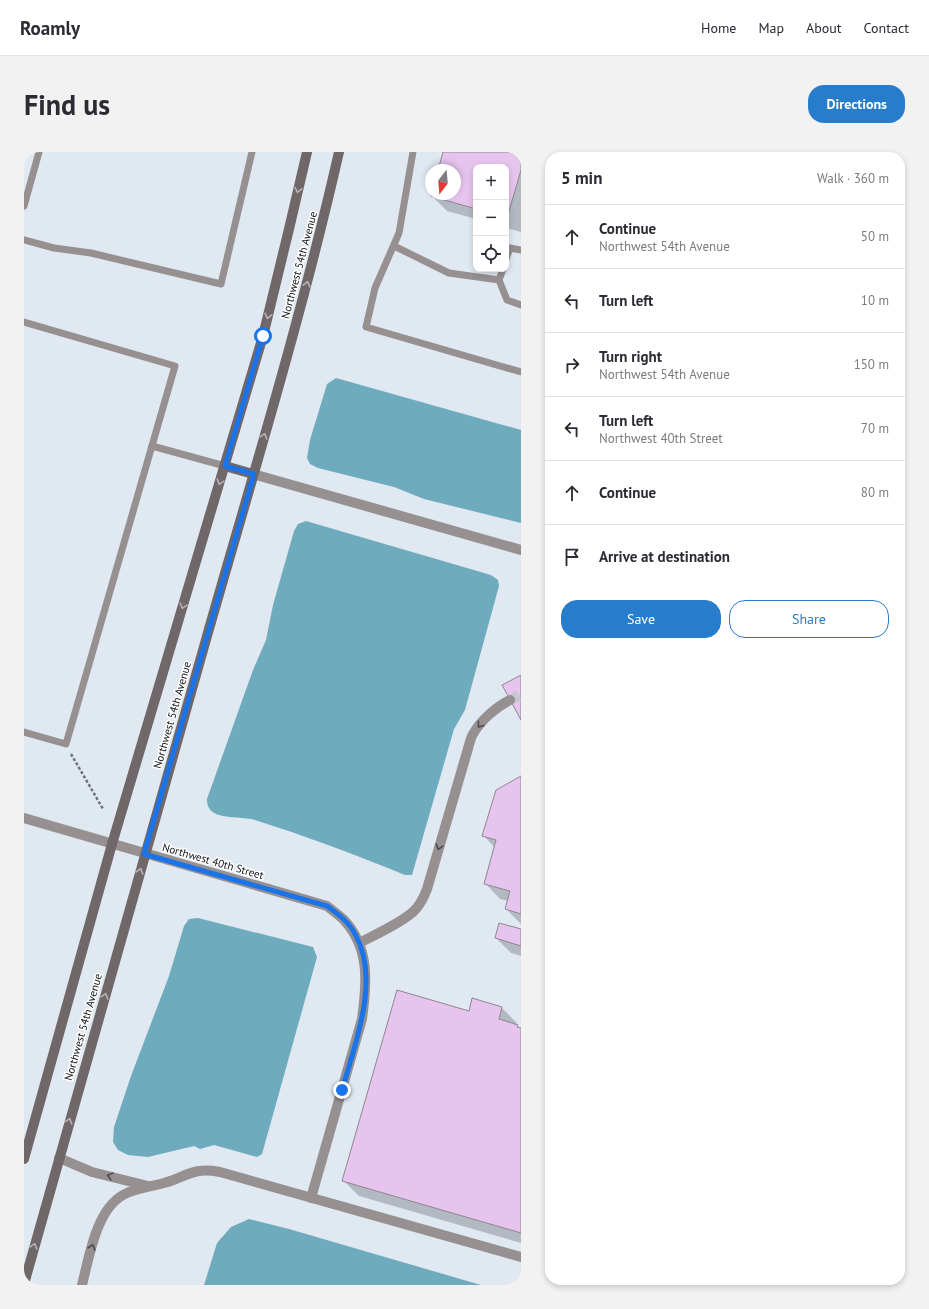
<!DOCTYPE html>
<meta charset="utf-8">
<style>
body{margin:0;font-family:"PT Sans",sans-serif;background:#f2f2f3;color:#2b2b33}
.controls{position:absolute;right:12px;top:12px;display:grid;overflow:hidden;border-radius:8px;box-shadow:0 2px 6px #0003}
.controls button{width:36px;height:36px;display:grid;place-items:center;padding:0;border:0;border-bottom:1px solid #e1e1e2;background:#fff;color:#2b2b33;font:20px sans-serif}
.compass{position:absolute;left:401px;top:12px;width:36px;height:36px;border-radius:50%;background:#fff;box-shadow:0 2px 6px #0003;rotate:196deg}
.stop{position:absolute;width:12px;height:12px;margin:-9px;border:3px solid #1a73e8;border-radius:50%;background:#fff}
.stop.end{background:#1a73e8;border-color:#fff;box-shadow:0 1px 4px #0008}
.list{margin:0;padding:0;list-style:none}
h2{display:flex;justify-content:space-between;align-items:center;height:52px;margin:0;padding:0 16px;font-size:17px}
h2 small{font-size:13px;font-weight:400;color:#7c7c81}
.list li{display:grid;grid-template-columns:26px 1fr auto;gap:12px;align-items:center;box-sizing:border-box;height:64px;padding:0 16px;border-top:1px solid #e1e1e2}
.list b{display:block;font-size:15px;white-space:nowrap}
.list p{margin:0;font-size:13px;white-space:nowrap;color:#7c7c81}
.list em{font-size:13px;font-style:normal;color:#7c7c81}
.actions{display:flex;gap:8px;padding:12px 16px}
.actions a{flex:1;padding:9px 0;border:1px solid #277dcb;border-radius:16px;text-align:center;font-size:14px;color:#277dcb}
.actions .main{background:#277dcb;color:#fff}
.icon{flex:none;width:22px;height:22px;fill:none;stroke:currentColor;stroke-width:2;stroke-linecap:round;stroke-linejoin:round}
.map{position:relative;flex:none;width:497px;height:1133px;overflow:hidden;border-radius:16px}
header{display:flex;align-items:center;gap:24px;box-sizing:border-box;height:56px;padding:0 20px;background:#fff;border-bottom:1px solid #e1e1e2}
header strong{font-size:19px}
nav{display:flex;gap:22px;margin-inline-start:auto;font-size:14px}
.intro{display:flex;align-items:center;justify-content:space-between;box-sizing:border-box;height:96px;padding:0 24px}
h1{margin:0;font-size:28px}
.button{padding:10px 18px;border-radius:16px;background:#277dcb;color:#fff;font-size:14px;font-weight:700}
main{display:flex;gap:24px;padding:0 24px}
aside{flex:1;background:#fff;border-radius:16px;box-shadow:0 2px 6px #0003}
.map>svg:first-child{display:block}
.water{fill:#6eabbd}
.shadow{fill:#0003}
.building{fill:#e7c4ee;stroke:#8e878f}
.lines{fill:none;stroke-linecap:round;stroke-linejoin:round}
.street-tunnel{stroke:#c1c8d0;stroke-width:10;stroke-dasharray:10 5;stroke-linecap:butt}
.path{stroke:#6e7279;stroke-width:2.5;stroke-dasharray:3 2;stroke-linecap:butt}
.lane{stroke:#969091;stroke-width:7}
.street{stroke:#969091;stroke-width:10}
.secondary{stroke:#6f6768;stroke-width:10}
.oneway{stroke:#b7b3b4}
.oneway2{stroke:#4c4b4d}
.route{stroke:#1a73e8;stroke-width:5}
.labels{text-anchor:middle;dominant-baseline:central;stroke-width:3;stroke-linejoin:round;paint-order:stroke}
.street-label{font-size:11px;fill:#101216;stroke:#fff}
</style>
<header>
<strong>Roamly</strong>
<nav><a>Home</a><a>Map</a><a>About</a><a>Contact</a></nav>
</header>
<div class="intro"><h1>Find us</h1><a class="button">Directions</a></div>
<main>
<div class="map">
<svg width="497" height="1133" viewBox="0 0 497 1133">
<rect width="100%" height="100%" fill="#e0e8f1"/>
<!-- water -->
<g class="water">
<path d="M312,226L497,278V371L400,347L370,335L294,316L286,312L283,306L286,288L303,232Z"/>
<path d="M282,369L467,423L474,428L475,434L441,558L430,577L388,723H381C332,703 282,684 231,668C218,664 192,668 185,656C183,653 183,649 183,647L229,518L242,488L249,453L270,379L274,372Z"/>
<path d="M174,766L289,795L293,805L238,1002L233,1005L190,993L176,997L170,994L124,1005L104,1003L94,998L89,990L90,975L107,924L145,824L160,774L165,767Z"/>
<path d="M225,1067L265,1077L457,1133H180L193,1091L207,1075Z"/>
</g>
<!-- shadow -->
<g class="shadow">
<path d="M420,0H497V80L482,76V15H452V67L423,59L408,44V42H431V18H415Z"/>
<path d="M497,625V772L482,757L485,749L476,747L461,731L471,696L460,684Z"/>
<path d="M497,778V804L487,801L472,786Z"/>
<path d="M478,856L493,871L492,874L497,877V1091L335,1044L320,1029L445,860Z"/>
</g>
<!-- building -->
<g class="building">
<path d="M419,0H497V18L483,66H482V15H452V57L407,44V42H431V18H414Z"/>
<path d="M497,523V568L478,533Z"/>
<path d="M497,624V762L481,757L486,739L460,732L472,688L458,684L472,638Z"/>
<path d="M475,771L497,777V794L471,786Z"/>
<path d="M373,838L445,859L448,846L478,855L475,867L494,873L493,875L497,876V1081L318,1029Z"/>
</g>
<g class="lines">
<!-- street-tunnel -->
<path class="street-tunnel" d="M486,548L497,542"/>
<!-- path -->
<path class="path" d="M47,602L79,657"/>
<!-- lane -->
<g class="lane">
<path d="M389,0L375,81L351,136L342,175L497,220"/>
<path d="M0,54L15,0"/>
<path d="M0,88L30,96L67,101L197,132L228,0"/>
<path d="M370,94L425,121L475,128L483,148L497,153"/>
<path d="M482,107L486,96L497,98"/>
<path d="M475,128L479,117"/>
<path d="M0,170L151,214L42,592L0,580"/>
<path d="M128,294L201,314"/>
</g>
<!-- street -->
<g class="street">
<path d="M229,322L497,398"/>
<path d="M0,666L303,754C309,759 315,763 320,768C346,796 343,831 338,867L287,1046"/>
<path d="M335,791C352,782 376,772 390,759C396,753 400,745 403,737L443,600C445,594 446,587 449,582C457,568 472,555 486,548"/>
<path d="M35,1006L68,1020L124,1034"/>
<path d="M58,1133C65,1106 72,1058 99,1043C111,1036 127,1035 140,1031C164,1024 168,1015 196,1020L497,1105"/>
</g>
<!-- secondary -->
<g class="secondary">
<path d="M201,314L229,322"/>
<path d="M0,1007L88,692L239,184L265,77L283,0"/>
<path d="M0,1132C60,916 121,700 183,484C229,323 278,163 315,0"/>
</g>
</g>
<!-- one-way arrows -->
<defs><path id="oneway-chevron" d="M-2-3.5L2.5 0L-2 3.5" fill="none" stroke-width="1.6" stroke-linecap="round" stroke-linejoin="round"/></defs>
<g class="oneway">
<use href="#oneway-chevron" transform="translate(274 38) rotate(103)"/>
<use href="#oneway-chevron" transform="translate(283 132) rotate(-75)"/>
<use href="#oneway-chevron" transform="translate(244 164) rotate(104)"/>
<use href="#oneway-chevron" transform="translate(240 284) rotate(-74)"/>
<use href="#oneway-chevron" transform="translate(196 330) rotate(107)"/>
<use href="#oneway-chevron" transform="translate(159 454) rotate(107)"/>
<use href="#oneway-chevron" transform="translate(116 719) rotate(-74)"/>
<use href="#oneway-chevron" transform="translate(81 844) rotate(-74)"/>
<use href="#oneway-chevron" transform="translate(45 969) rotate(-74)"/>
<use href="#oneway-chevron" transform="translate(10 1094) rotate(-74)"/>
</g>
<g class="oneway2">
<use href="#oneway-chevron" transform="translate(456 573) rotate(128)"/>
<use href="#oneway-chevron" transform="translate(415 695) rotate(106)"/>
<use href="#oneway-chevron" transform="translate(86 1024) rotate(-165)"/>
<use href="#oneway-chevron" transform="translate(68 1095) rotate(-74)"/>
</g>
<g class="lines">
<!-- route -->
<path class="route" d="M239,184L201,314L230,322L120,702L303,754C314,762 325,770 331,782C357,827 331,892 318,938"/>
</g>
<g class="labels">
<!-- street labels -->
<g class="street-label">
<text transform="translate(275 113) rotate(-75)">Northwest 54th Avenue</text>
<text transform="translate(148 563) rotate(-74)">Northwest 54th Avenue</text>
<text transform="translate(189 709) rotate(16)">Northwest 40th Street</text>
<text transform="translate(59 875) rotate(-74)">Northwest 54th Avenue</text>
</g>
</g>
</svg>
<div class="controls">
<button>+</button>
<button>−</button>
<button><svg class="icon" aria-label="locate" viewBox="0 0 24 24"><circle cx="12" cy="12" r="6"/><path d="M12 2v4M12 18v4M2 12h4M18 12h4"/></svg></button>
</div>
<svg class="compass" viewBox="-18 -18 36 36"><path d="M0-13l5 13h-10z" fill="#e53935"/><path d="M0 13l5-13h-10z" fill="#7c7c81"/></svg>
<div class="stop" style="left:239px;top:184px"></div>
<div class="stop end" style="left:318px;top:938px"></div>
</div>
<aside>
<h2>5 min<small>Walk · 360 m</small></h2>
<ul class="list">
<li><svg class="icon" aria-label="ahead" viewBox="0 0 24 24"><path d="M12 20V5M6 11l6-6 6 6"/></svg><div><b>Continue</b><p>Northwest 54th Avenue</p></div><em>50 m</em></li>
<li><svg class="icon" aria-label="left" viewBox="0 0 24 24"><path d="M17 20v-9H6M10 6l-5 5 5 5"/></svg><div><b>Turn left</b></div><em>10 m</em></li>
<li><svg class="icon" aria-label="right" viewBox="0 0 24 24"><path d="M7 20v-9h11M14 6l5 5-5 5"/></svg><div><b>Turn right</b><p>Northwest 54th Avenue</p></div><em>150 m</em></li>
<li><svg class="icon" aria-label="left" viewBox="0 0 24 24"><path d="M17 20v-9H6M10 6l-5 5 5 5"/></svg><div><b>Turn left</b><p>Northwest 40th Street</p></div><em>70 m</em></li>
<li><svg class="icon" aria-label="ahead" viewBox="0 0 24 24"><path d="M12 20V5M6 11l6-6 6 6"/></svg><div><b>Continue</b></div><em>80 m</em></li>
<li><svg class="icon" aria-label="arrive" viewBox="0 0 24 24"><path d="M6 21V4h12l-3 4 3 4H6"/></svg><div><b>Arrive at destination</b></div></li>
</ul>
<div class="actions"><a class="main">Save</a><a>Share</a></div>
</aside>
</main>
